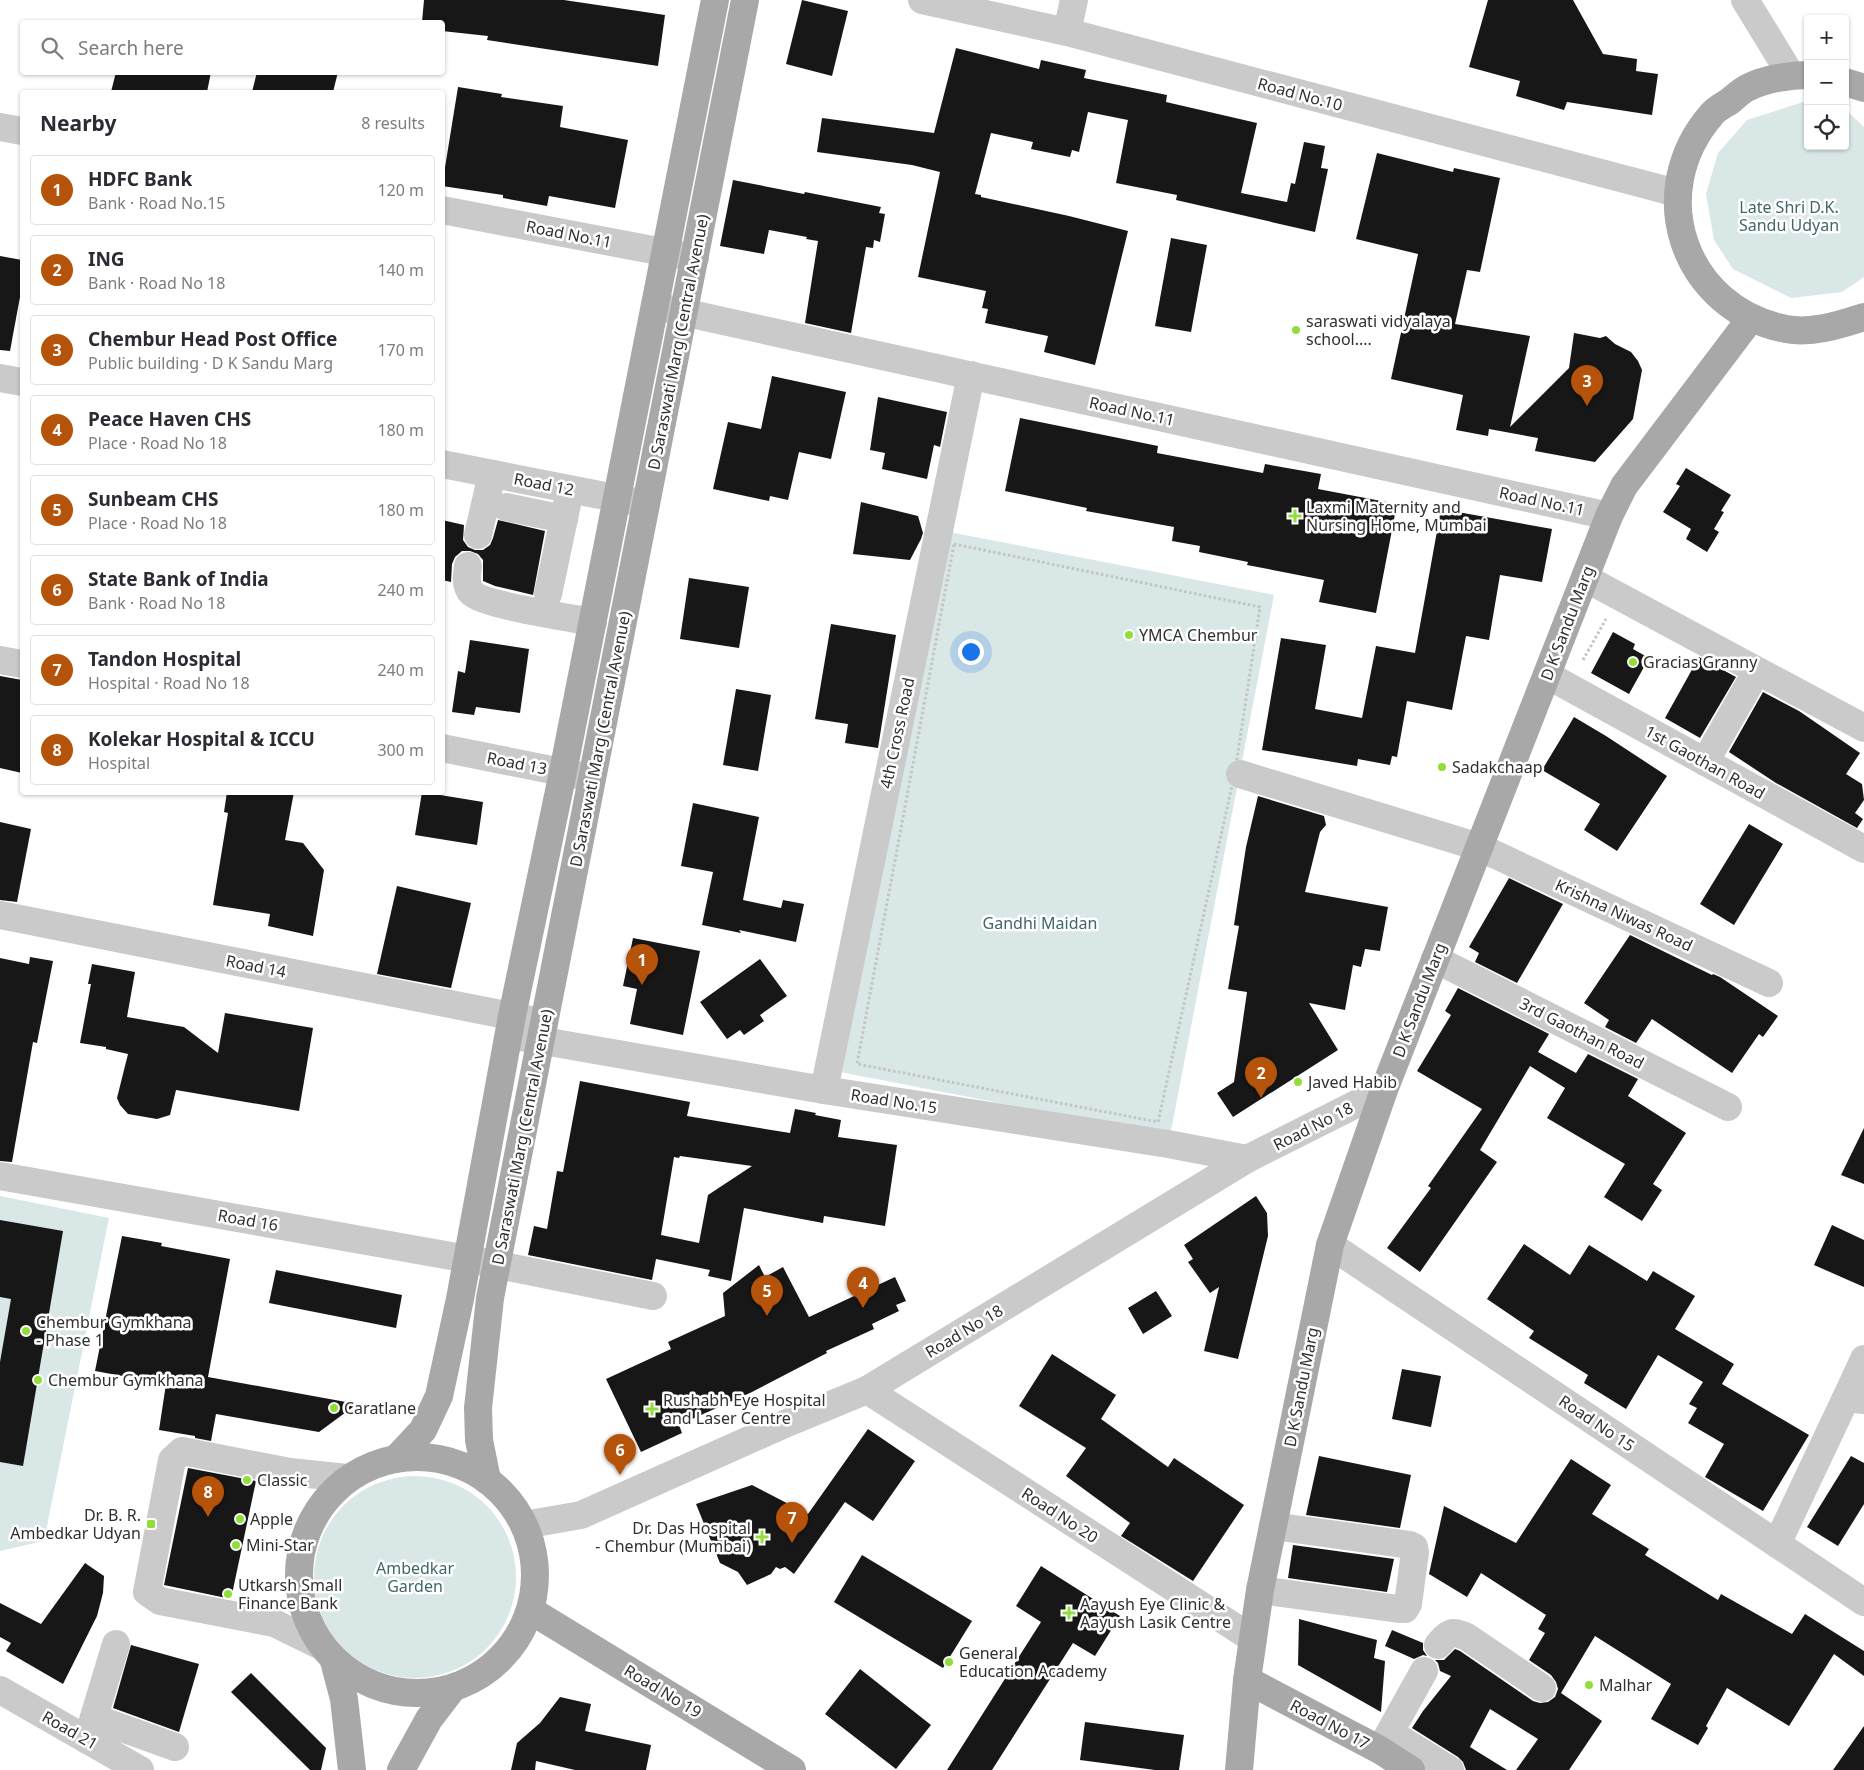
<!DOCTYPE html>
<meta charset="utf-8">
<style>
body{margin:0;font-family:"Noto Sans",sans-serif;background:#f2f2f3;color:#2b2b33}
.controls{position:absolute;right:15px;top:15px;display:grid;overflow:hidden;border-radius:5px;box-shadow:0 1px 4px #0004}
.controls button{width:45px;height:45px;display:grid;place-items:center;padding:0;border:0;border-bottom:1px solid #e1e1e2;background:#fff;color:#2b2b33;font:25px sans-serif}
.you{position:absolute;left:970px;top:651px;width:18px;height:18px;margin:-12px;border:4px solid #fff;border-radius:50%;background:#1a73e8;box-shadow:0 0 0 8px #1a73e833}
.badge{display:grid;place-items:center;width:32px;height:32px;border-radius:50%;background:#b45309;color:#fff;font-size:16px;font-weight:700}
.pin{position:absolute;translate:-50% -41px;filter:drop-shadow(0 1px 2px #0008)}
.pin::after{content:'';position:absolute;top:26px;width:18px;height:15px;background:inherit;clip-path:polygon(0 0,100% 0,50% 100%)}
.list{margin:0;padding:0;list-style:none}
h2{display:flex;justify-content:space-between;align-items:center;height:65px;margin:0;padding:0 20px;font-size:21px}
h2 small{font-size:16px;font-weight:400;color:#7c7c81}
.list li{display:grid;grid-template-columns:32px 1fr auto;gap:15px;align-items:center;box-sizing:border-box;height:70px;margin:0 10px 10px;padding:0 10px;border:1px solid #e1e1e2;border-radius:5px}
.list b{display:block;font-size:19px;white-space:nowrap}
.list p{margin:0;font-size:16px;white-space:nowrap;color:#7c7c81}
.list em{font-size:16px;font-style:normal;color:#7c7c81}
.icon{flex:none;width:28px;height:28px;fill:none;stroke:currentColor;stroke-width:2;stroke-linecap:round;stroke-linejoin:round}
.map{position:relative;flex:none;width:1864px;height:1770px;overflow:hidden}
.search{position:absolute;background:#fff;box-shadow:0 1px 4px #0004;left:20px;top:20px;width:425px;height:55px;display:flex;align-items:center;gap:12px;box-sizing:border-box;padding:0 18px;border-radius:5px;color:#7c7c81;font-size:19px}
.panel{position:absolute;background:#fff;box-shadow:0 1px 4px #0004;left:20px;top:90px;width:425px;height:705px;border-radius:5px}
.map>svg:first-child{display:block}
.green{fill:#d9e7e7}
.building{fill:#171717;fill-rule:evenodd}
.lines{fill:none;stroke-linecap:round;stroke-linejoin:round}
.path{stroke:#c4c4c4;stroke-width:3;stroke-dasharray:2.5 2.5;stroke-linecap:butt}
.minor{stroke:#cacaca;stroke-width:28}
.major{stroke:#a8a8a8;stroke-width:28}
.poi-dot{fill:#91de3b;stroke:#fff;stroke-width:2}
.labels{text-anchor:middle;dominant-baseline:central;stroke-width:5;stroke-linejoin:round;paint-order:stroke}
.street-label{font-size:16px;fill:#303030;stroke:#fff}
.park-label{font-size:16px;fill:#3f676a;stroke:#fff}
.poi-label{font-size:16px;fill:#303030;stroke:#fff;text-anchor:start}
</style>
<div class="map">
<svg width="1864" height="1770" viewBox="0 0 1864 1770">
<rect width="100%" height="100%" fill="#fff"/>
<!-- green -->
<g class="green">
<path d="M1803,102L1808,103V146H1845V112L1849,113L1864,127V277L1842,292L1791,298L1733,269L1714,240L1706,194L1718,153L1747,120Z"/>
<path d="M944,531L1274,595L1170,1136L840,1072Z"/>
<path d="M0,1196L109,1218L44,1541L0,1551Z"/>
<circle cx="415" cy="1577" r="101"/>
</g>
<!-- building -->
<g class="building">
<path d="M424,0H564L665,15L658,66L487,40L488,36L442,31V22H422Z"/>
<path d="M802,0L848,11L832,76L786,64Z"/>
<path d="M1488,0H1573L1603,54L1637,59L1636,71L1658,74L1652,115L1567,102L1564,110L1516,96L1520,81L1469,67Z"/>
<path d="M956,48L1039,69L1041,60L1086,70L1084,78L1167,95L1166,102L1257,123L1241,193L1287,202L1291,183L1295,184L1304,142L1325,146L1321,168L1328,169L1315,232L1176,200L1177,195L1116,183L1128,120L1088,112L1079,152L1072,150L1070,157L1031,149L1033,142L991,133L975,194L981,195V197L1069,216L1128,231L1095,365L1044,352L1048,336L985,323L988,309L982,308L986,291L918,277L940,172L912,165L817,152L822,118L934,133Z"/>
<path d="M116,72H211L207,92H111Z"/>
<path d="M257,72H338L333,92H252Z"/>
<path d="M458,87L502,94L501,97L563,106L560,127L628,140L615,208L549,196L547,206L503,198V195L442,186Z"/>
<path d="M1377,153L1453,172L1454,168L1500,178L1480,272L1467,270L1455,324L1530,336L1510,427L1569,368L1574,333L1600,338L1606,336L1615,344L1631,352L1638,361L1642,370L1633,419L1595,462L1535,451L1538,438L1489,429L1488,436L1456,430L1463,395L1391,379L1418,254L1356,239Z"/>
<path d="M733,180L804,194L805,192L881,207L879,213L885,214L880,242L874,240L873,248L866,247L851,333L805,323L818,241L806,239L807,237L769,230L764,254L720,246Z"/>
<path d="M1171,238L1207,245L1191,332L1155,326Z"/>
<path d="M0,256L22,260V286L10,351L0,350Z"/>
<path d="M772,376L846,392L831,459L799,452L788,500L770,496L769,501L713,489L728,422L761,429Z"/>
<path d="M878,397L947,412L940,447L934,445L927,479L882,469L885,453L870,450Z"/>
<path d="M1020,418L1158,446L1157,453L1263,473L1265,464L1321,474L1318,489L1397,504L1376,613L1319,602L1324,580L1247,565L1248,562L1199,552L1200,546L1172,541L1174,527L1086,511L1087,508L1005,491Z"/>
<path d="M1686,468L1731,495L1721,511L1724,512L1714,529L1719,532L1707,552L1686,539L1691,529L1663,512L1680,486L1676,484Z"/>
<path d="M861,502L918,516L923,533L921,539L910,560L853,554Z"/>
<path d="M1441,509L1552,529L1542,582L1500,575L1489,640L1466,636L1452,710L1407,701L1397,757L1392,756L1390,765L1358,759L1357,766L1262,750L1281,638L1326,645L1315,709L1362,718L1376,646L1415,653Z"/>
<path d="M442,520L464,525L463,540L468,547L475,550H483L490,545L493,538L498,520L545,531L533,595L495,586L483,581V560L478,554L470,551H462L455,557L452,564L451,582L442,580Z"/>
<path d="M689,578L749,587L739,648L680,639Z"/>
<path d="M831,624L896,635L878,748L845,743L848,724L815,719Z"/>
<path d="M1613,632L1635,644L1633,649L1649,658L1629,694L1591,673Z"/>
<path d="M470,640L529,649L520,713L476,707L474,715L452,712L458,671L465,673Z"/>
<path d="M1699,657L1736,677L1700,738L1665,718Z"/>
<path d="M0,676L22,680V773L0,768Z"/>
<path d="M736,689L771,695L758,771L723,765Z"/>
<path d="M1763,692L1799,711L1860,753L1846,774L1862,784L1864,800L1855,813L1863,819L1857,828L1776,783L1729,752Z"/>
<path d="M1574,717L1606,736L1667,776L1617,851L1584,830L1600,804L1542,770Z"/>
<path d="M227,792H294L285,840L303,843L324,870L313,936L268,926L270,914L213,905L228,813L224,812Z"/>
<path d="M422,792L483,802L477,845L415,835Z"/>
<path d="M1258,796L1324,816L1326,825L1320,832L1305,892L1388,907L1380,951L1365,949L1361,967L1353,965L1345,1010L1309,1003L1338,1050L1233,1117L1217,1093L1234,1082L1247,992L1228,989L1239,926L1234,925L1246,847Z"/>
<path d="M693,803L759,817L743,900L781,908L783,900L804,904L796,942L739,930L741,933L702,925L713,872L681,866Z"/>
<path d="M0,822L31,829L17,902L0,900Z"/>
<path d="M1749,824L1783,844L1734,925L1700,904Z"/>
<path d="M1509,878L1563,904L1517,983L1475,962L1479,953L1469,947Z"/>
<path d="M397,886L471,903L451,988L377,974Z"/>
<path d="M1630,935L1712,975L1713,974L1720,977L1778,1016L1763,1037L1759,1034L1732,1073L1652,1019L1636,1043L1605,1027L1609,1020L1584,1003Z"/>
<path d="M633,938L700,951L683,1035L630,1024L637,989L623,986Z"/>
<path d="M30,957L53,961L37,1043L33,1042L12,1162L0,1161V958L29,964Z"/>
<path d="M760,959L787,996L760,1015L764,1021L744,1035L740,1030L727,1039L700,1002Z"/>
<path d="M92,964L135,972L127,1017L184,1027L218,1053L225,1013L313,1028L299,1111L176,1090L170,1115L157,1119L128,1114L120,1105L117,1098L128,1054L106,1049V1047L80,1043L91,984H88Z"/>
<path d="M1458,988L1549,1034L1538,1052L1576,1073L1588,1054L1638,1079L1628,1096L1686,1133L1653,1184L1662,1190L1642,1221L1604,1197L1625,1164L1547,1118L1565,1088L1530,1066L1480,1150L1497,1162L1420,1272L1387,1248L1431,1188L1428,1186L1482,1109L1417,1071L1451,1015L1445,1011Z"/>
<path d="M580,1081L690,1102L687,1116L790,1133L795,1109L816,1113L815,1115L841,1120L838,1137L897,1145L885,1226L824,1216L823,1223L744,1208L731,1281L708,1276L710,1270L656,1259L652,1280L528,1255L534,1226L547,1229L557,1171L563,1172ZM680,1156L752,1166L708,1195L699,1243L661,1235L674,1157L679,1158Z"/>
<path d="M1864,1128V1184L1841,1175Z"/>
<path d="M1256,1196L1267,1213L1268,1236L1238,1359L1204,1351L1219,1287L1210,1293L1188,1262L1193,1259L1184,1245Z"/>
<path d="M0,1220L63,1231L23,1466L0,1462V1362L11,1299L0,1297Z"/>
<path d="M1832,1225L1864,1240V1287L1814,1265Z"/>
<path d="M122,1236L162,1243L161,1246L230,1259L208,1377L357,1404L319,1432L216,1414L211,1441L195,1438V1436L159,1430L166,1384L95,1371Z"/>
<path d="M1524,1244L1570,1275L1589,1245L1647,1281L1653,1271L1695,1296L1675,1329L1734,1364L1722,1384L1809,1435L1763,1511L1705,1477L1724,1444L1688,1423L1697,1408L1689,1404L1703,1382L1658,1355L1626,1409L1584,1383L1588,1375L1529,1338L1534,1331L1487,1299Z"/>
<path d="M759,1265L765,1277L783,1267L809,1317L895,1277L906,1301L896,1305L899,1311L872,1324L874,1329L826,1351L827,1353L752,1392L679,1425L682,1433L641,1452L606,1379L671,1349L668,1342L725,1316L723,1293Z"/>
<path d="M276,1270L402,1295L396,1328L269,1303Z"/>
<path d="M1156,1291L1172,1316L1143,1334L1128,1308Z"/>
<path d="M1052,1354L1116,1395L1101,1419L1168,1467L1174,1458L1244,1505L1193,1581L1121,1536L1130,1523L1066,1476L1086,1448L1019,1406Z"/>
<path d="M1402,1369L1441,1376L1431,1427L1392,1419Z"/>
<path d="M868,1429L915,1461L873,1521L845,1502L794,1574L785,1567L780,1569L776,1567L771,1574L747,1585L738,1572L720,1563L696,1504L752,1485L808,1514Z"/>
<path d="M1319,1456L1411,1475L1400,1528L1306,1515Z"/>
<path d="M1851,1456L1864,1463V1504L1838,1546L1807,1527Z"/>
<path d="M1571,1459L1611,1485L1592,1514L1649,1549L1645,1555L1718,1600L1721,1594L1792,1634L1805,1614L1864,1651V1676L1834,1654L1789,1726L1727,1688L1706,1726L1708,1728L1698,1745L1651,1719L1671,1684L1595,1636L1561,1693L1602,1721L1569,1770H1516L1538,1739L1490,1709L1470,1747L1507,1770H1466L1463,1762L1458,1757L1412,1728L1423,1711L1451,1676L1440,1671L1438,1663L1435,1660H1444L1455,1649L1460,1651L1533,1701L1540,1703L1548,1702L1555,1697L1558,1689L1556,1682L1551,1675L1529,1660L1545,1633L1538,1629L1546,1615L1481,1573L1467,1597L1429,1574L1444,1506L1516,1543Z"/>
<path d="M188,1468L256,1481L231,1599L164,1585Z"/>
<path d="M1293,1545L1394,1559L1387,1592L1288,1578Z"/>
<path d="M862,1555L972,1621L943,1668L834,1602Z"/>
<path d="M85,1563L104,1576L103,1593L97,1616L63,1684L6,1651L11,1643L0,1637V1603L41,1624Z"/>
<path d="M1041,1566L1120,1616L1095,1656L1073,1643L992,1770H947L1041,1622L1016,1606Z"/>
<path d="M1299,1619L1377,1640L1374,1658L1385,1661L1381,1712L1298,1665Z"/>
<path d="M1392,1630L1423,1643V1650L1427,1656L1423,1655L1414,1659L1385,1646Z"/>
<path d="M131,1645L199,1664L179,1732L113,1708Z"/>
<path d="M860,1669L931,1725L896,1769L825,1714Z"/>
<path d="M251,1673L326,1748L321,1770H310L231,1692Z"/>
<path d="M560,1697L591,1704L585,1731L651,1745L646,1770H575L536,1761L535,1770H511L517,1743L540,1723Z"/>
<path d="M1085,1722L1184,1735L1179,1770H1155L1080,1760Z"/>
<path d="M1864,1726V1770H1833Z"/>
</g>
<g class="lines">
<!-- path -->
<g class="path">
<path d="M954,544L1260,607L1235,772L1158,1122L857,1064Z"/>
<path d="M1583,660L1606,619"/>
</g>
<!-- minor -->
<g class="minor">
<path d="M922,0L1067,32L1677,193"/>
<path d="M1745,0L1791,75"/>
<path d="M1067,32L1074,0"/>
<path d="M0,127L22,131"/>
<path d="M442,210L695,258"/>
<path d="M655,306L1609,516"/>
<path d="M0,378L22,382"/>
<path d="M442,464L646,504"/>
<path d="M506,507L564,519"/>
<path d="M478,535L492,474"/>
<path d="M468,566C467,575 465,583 470,591C480,605 572,618 593,622"/>
<path d="M1585,578L1864,728"/>
<path d="M548,594L570,490"/>
<path d="M0,660L22,664"/>
<path d="M1547,675L1864,849"/>
<path d="M442,748L592,778"/>
<path d="M1705,762L1750,683"/>
<path d="M1240,774L1479,847L1769,983"/>
<path d="M0,915L536,1021"/>
<path d="M1435,959L1728,1107"/>
<path d="M509,1035L824,1090L1168,1144L1247,1159"/>
<path d="M824,1090L971,375"/>
<path d="M0,1176L468,1259L653,1296"/>
<path d="M1330,1245L1864,1602"/>
<path d="M867,1390L1253,1639"/>
<path d="M1846,1398L1864,1359"/>
<path d="M524,1525L581,1515L787,1423L867,1390L1247,1159L1384,1090"/>
<path d="M1777,1544L1846,1398L1864,1400"/>
<path d="M1260,1590L1399,1609H1405L1408,1604L1415,1552L1414,1547L1410,1545L1273,1526"/>
<path d="M319,1645L274,1623L160,1601L147,1592L172,1460L182,1451L290,1472L347,1478"/>
<path d="M1438,1645C1449,1632 1451,1630 1467,1637L1542,1688"/>
<path d="M0,1690L140,1770"/>
<path d="M94,1718L175,1747"/>
<path d="M1390,1733L1450,1770"/>
<path d="M87,1740L116,1644"/>
<path d="M1380,1750L1424,1671"/>
</g>
<!-- major -->
<g class="major">
<path d="M1808,75C1790,75 1765,79 1749,87C1742,90 1736,96 1730,101C1724,105 1716,109 1712,114C1643,193 1684,309 1786,329C1812,334 1839,325 1864,317"/>
<path d="M1845,82L1864,88"/>
<circle cx="417" cy="1575" r="118"/>
<path d="M396,1459L423,1430L439,1396L460,1299L512,1016L563,772L715,0"/>
<path d="M487,1480L479,1440L478,1408L490,1298L745,0"/>
<path d="M533,1612L792,1770"/>
<path d="M334,1661L344,1699L352,1770"/>
<path d="M1247,1680L1380,1750L1411,1770"/>
<path d="M401,1770L429,1719L452,1689"/>
<path d="M1239,1770L1247,1680L1260,1590L1330,1245L1384,1090L1609,516L1624,486L1751,318"/>
</g>
</g>
<!-- markers -->
<g class="poi-dot">
<circle cx="1296" cy="330" r="5"/>
<path d="M1292.5 508.5h5v5h5v5h-5v5h-5v-5h-5v-5h5z"/>
<circle cx="1129" cy="635" r="5"/>
<circle cx="1633" cy="662" r="5"/>
<circle cx="1442" cy="767" r="5"/>
<circle cx="1298" cy="1082" r="5"/>
<circle cx="26" cy="1331" r="5"/>
<circle cx="38" cy="1380" r="5"/>
<circle cx="334" cy="1408" r="5"/>
<path d="M649.5 1401.5h5v5h5v5h-5v5h-5v-5h-5v-5h5z"/>
<circle cx="247" cy="1480" r="5"/>
<circle cx="240" cy="1519" r="5"/>
<rect x="146" y="1519" width="10" height="10" rx="2.5"/>
<path d="M759.5 1529.5h5v5h5v5h-5v5h-5v-5h-5v-5h5z"/>
<circle cx="236" cy="1545" r="5"/>
<circle cx="228" cy="1594" r="5"/>
<path d="M1066.5 1605.5h5v5h5v5h-5v5h-5v-5h-5v-5h5z"/>
<circle cx="949" cy="1662" r="5"/>
<circle cx="1589" cy="1685" r="5"/>
</g>
<g class="labels">
<!-- street labels -->
<g class="street-label">
<text transform="translate(1300 94) rotate(15)">Road No.10</text>
<text transform="translate(569 234) rotate(11)">Road No.11</text>
<text transform="translate(678 342) rotate(-79)">D Saraswati Marg (Central Avenue)</text>
<text transform="translate(1132 411) rotate(12)">Road No.11</text>
<text transform="translate(544 484) rotate(11)">Road 12</text>
<text transform="translate(1542 501) rotate(12)">Road No.11</text>
<text transform="translate(1567 623) rotate(-69)">D K Sandu Marg</text>
<text transform="translate(897 733) rotate(-78)">4th Cross Road</text>
<text transform="translate(600 739) rotate(-79)">D Saraswati Marg (Central Avenue)</text>
<text transform="translate(1705 762) rotate(29)">1st Gaothan Road</text>
<text transform="translate(517 763) rotate(11)">Road 13</text>
<text transform="translate(1624 915) rotate(25)">Krishna Niwas Road</text>
<text transform="translate(256 966) rotate(11)">Road 14</text>
<text transform="translate(1419 1000) rotate(-69)">D K Sandu Marg</text>
<text transform="translate(1582 1033) rotate(27)">3rd Gaothan Road</text>
<text transform="translate(894 1101) rotate(9)">Road No.15</text>
<text transform="translate(1313 1126) rotate(-27)">Road No 18</text>
<text transform="translate(522 1137) rotate(-79)">D Saraswati Marg (Central Avenue)</text>
<text transform="translate(248 1220) rotate(10)">Road 16</text>
<text transform="translate(964 1331) rotate(-31)">Road No 18</text>
<text transform="translate(1301 1387) rotate(-79)">D K Sandu Marg</text>
<text transform="translate(1597 1423) rotate(34)">Road No 15</text>
<text transform="translate(1060 1515) rotate(33)">Road No 20</text>
<text transform="translate(663 1691) rotate(31)">Road No 19</text>
<text transform="translate(1330 1724) rotate(28)">Road No 17</text>
<text transform="translate(70 1730) rotate(30)">Road 21</text>
</g>
<!-- park labels -->
<g class="park-label">
<text x="1789" y="207">Late Shri D.K.<tspan x="1789" dy="18">Sandu Udyan</tspan></text>
<text x="1040" y="923">Gandhi Maidan</text>
<text x="415" y="1568">Ambedkar<tspan x="415" dy="18">Garden</tspan></text>
</g>
<!-- poi labels -->
<g class="poi-label">
<text x="1306" y="321">saraswati vidyalaya<tspan x="1306" dy="18">school....</tspan></text>
<text x="1306" y="507">Laxmi Maternity and<tspan x="1306" dy="18">Nursing Home, Mumbai</tspan></text>
<text x="1139" y="635">YMCA Chembur</text>
<text x="1643" y="662">Gracias Granny</text>
<text x="1452" y="767">Sadakchaap</text>
<text x="1308" y="1082">Javed Habib</text>
<text x="36" y="1322">Chembur Gymkhana<tspan x="36" dy="18">- Phase 1</tspan></text>
<text x="48" y="1380">Chembur Gymkhana</text>
<text x="663" y="1400">Rushabh Eye Hospital<tspan x="663" dy="18">and Laser Centre</tspan></text>
<text x="344" y="1408">Caratlane</text>
<text x="257" y="1480">Classic</text>
<text x="141" y="1515" text-anchor="end">Dr. B. R.<tspan x="141" dy="18">Ambedkar Udyan</tspan></text>
<text x="250" y="1519">Apple</text>
<text x="751" y="1528" text-anchor="end">Dr. Das Hospital<tspan x="751" dy="18">- Chembur (Mumbai)</tspan></text>
<text x="246" y="1545">Mini-Star</text>
<text x="238" y="1585">Utkarsh Small<tspan x="238" dy="18">Finance Bank</tspan></text>
<text x="1080" y="1604">Aayush Eye Clinic &amp;<tspan x="1080" dy="18">Aayush Lasik Centre</tspan></text>
<text x="959" y="1653">General<tspan x="959" dy="18">Education Academy</tspan></text>
<text x="1599" y="1685">Malhar</text>
</g>
</g>
</svg>
<div class="controls">
<button>+</button>
<button>−</button>
<button><svg class="icon" aria-label="locate" viewBox="0 0 24 24"><circle cx="12" cy="12" r="6"/><path d="M12 2v4M12 18v4M2 12h4M18 12h4"/></svg></button>
</div>
<div class="you"></div>
<div class="pin badge" style="left:642px;top:985px">1</div>
<div class="pin badge" style="left:1261px;top:1098px">2</div>
<div class="pin badge" style="left:1587px;top:406px">3</div>
<div class="pin badge" style="left:863px;top:1308px">4</div>
<div class="pin badge" style="left:767px;top:1316px">5</div>
<div class="pin badge" style="left:620px;top:1475px">6</div>
<div class="pin badge" style="left:792px;top:1543px">7</div>
<div class="pin badge" style="left:208px;top:1517px">8</div>
<div class="search"><svg class="icon" aria-label="search" viewBox="0 0 24 24"><circle cx="10" cy="10" r="6"/><path d="M15 15l6 6"/></svg>Search here</div>
<section class="panel">
<h2>Nearby<small>8 results</small></h2>
<ul class="list">
<li><span class="badge">1</span><div><b>HDFC Bank</b><p>Bank · Road No.15</p></div><em>120 m</em></li>
<li><span class="badge">2</span><div><b>ING</b><p>Bank · Road No 18</p></div><em>140 m</em></li>
<li><span class="badge">3</span><div><b>Chembur Head Post Office</b><p>Public building · D K Sandu Marg</p></div><em>170 m</em></li>
<li><span class="badge">4</span><div><b>Peace Haven CHS</b><p>Place · Road No 18</p></div><em>180 m</em></li>
<li><span class="badge">5</span><div><b>Sunbeam CHS</b><p>Place · Road No 18</p></div><em>180 m</em></li>
<li><span class="badge">6</span><div><b>State Bank of India</b><p>Bank · Road No 18</p></div><em>240 m</em></li>
<li><span class="badge">7</span><div><b>Tandon Hospital</b><p>Hospital · Road No 18</p></div><em>240 m</em></li>
<li><span class="badge">8</span><div><b>Kolekar Hospital &amp; ICCU</b><p>Hospital</p></div><em>300 m</em></li>
</ul>
</section>
</div>
